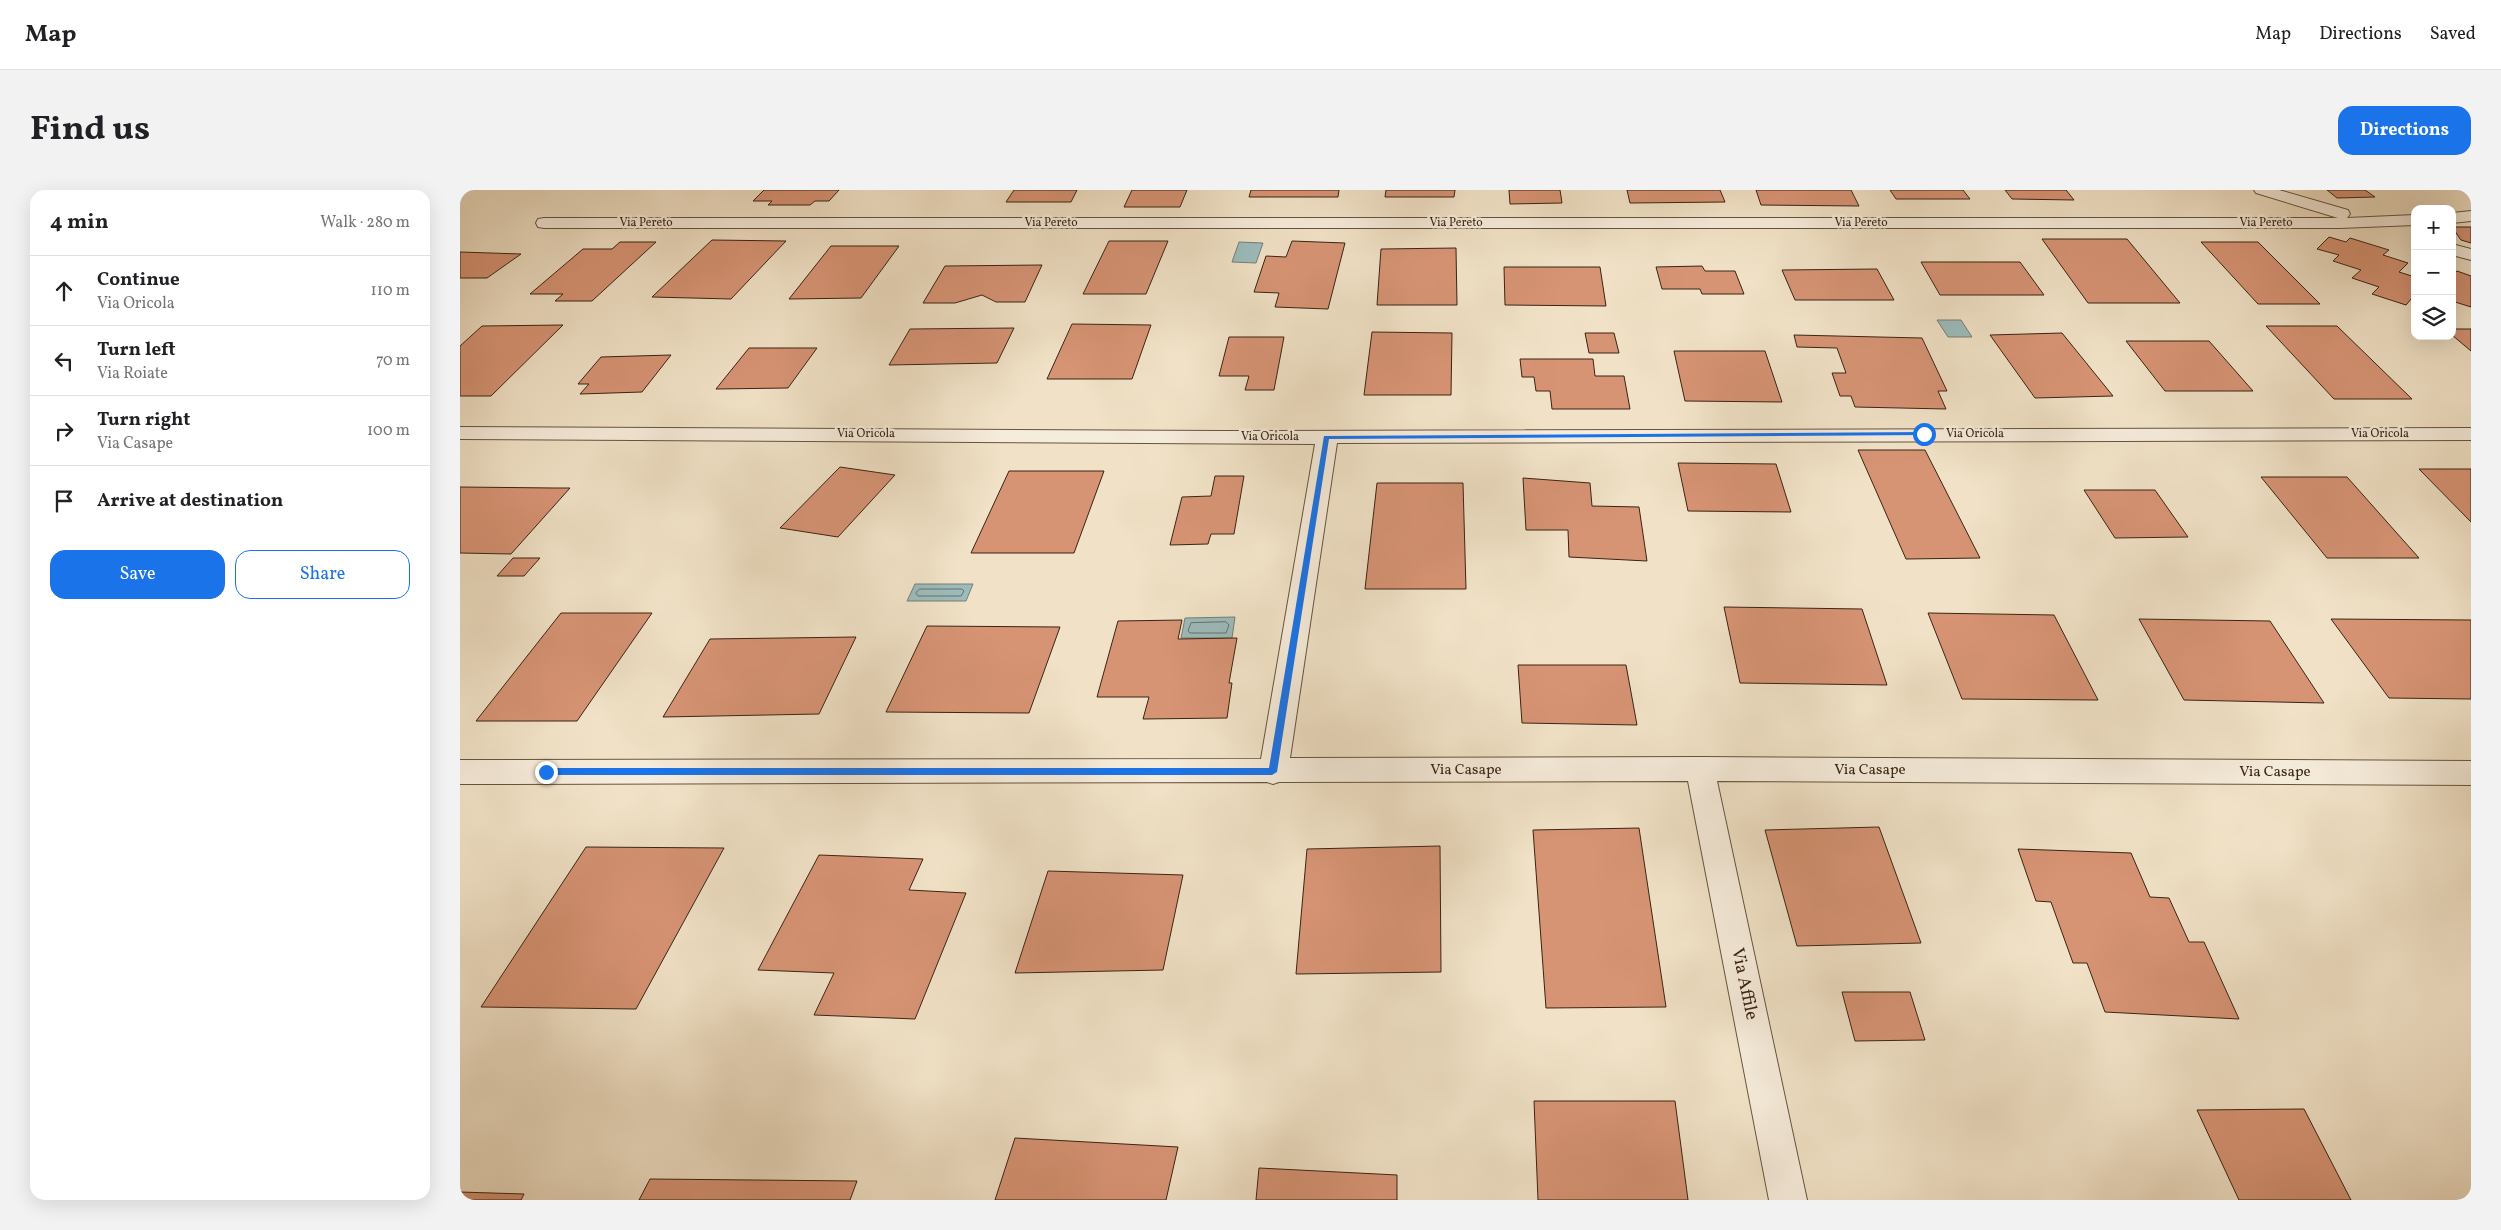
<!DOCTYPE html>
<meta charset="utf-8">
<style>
body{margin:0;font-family:Vollkorn,serif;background:#f2f2f2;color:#202124}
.controls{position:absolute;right:15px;top:15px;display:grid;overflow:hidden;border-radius:10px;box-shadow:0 5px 20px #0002}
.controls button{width:45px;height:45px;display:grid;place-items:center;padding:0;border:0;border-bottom:1px solid #e0e0e0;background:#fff;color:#202124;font:25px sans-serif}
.stop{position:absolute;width:15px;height:15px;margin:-11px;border:4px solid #1a73e8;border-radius:50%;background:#fff}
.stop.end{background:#1a73e8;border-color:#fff;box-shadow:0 1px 5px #0008}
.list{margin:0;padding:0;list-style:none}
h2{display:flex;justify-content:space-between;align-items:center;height:65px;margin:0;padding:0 20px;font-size:21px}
h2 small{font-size:16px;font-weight:400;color:#757577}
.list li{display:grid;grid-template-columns:32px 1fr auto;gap:15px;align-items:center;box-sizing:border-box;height:70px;padding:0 20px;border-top:1px solid #e0e0e0}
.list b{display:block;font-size:19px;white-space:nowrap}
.list p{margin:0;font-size:16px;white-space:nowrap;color:#757577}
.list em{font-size:16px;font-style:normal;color:#757577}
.actions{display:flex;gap:10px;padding:15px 20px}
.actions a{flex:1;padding:11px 0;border:1px solid #1a73e8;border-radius:15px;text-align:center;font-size:18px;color:#1a73e8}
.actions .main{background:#1a73e8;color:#fff}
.icon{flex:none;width:28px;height:28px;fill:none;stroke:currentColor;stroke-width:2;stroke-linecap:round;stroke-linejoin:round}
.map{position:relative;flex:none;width:2011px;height:1010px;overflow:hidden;border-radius:15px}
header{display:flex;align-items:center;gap:30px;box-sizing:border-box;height:70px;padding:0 25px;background:#fff;border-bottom:1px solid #e0e0e0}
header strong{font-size:24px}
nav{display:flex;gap:28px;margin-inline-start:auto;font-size:18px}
.intro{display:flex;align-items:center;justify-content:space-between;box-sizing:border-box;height:120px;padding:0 30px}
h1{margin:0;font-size:35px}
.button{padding:12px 22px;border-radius:15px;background:#1a73e8;color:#fff;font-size:18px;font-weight:700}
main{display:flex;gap:30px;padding:0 30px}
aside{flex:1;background:#fff;border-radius:15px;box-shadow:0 5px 20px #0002}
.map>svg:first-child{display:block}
.water{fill:#9cbcbc;stroke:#747f78}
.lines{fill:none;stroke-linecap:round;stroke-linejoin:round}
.shore{stroke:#6a7068;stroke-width:1}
.building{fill:#d79475;stroke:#382413}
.minor-casing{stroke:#665440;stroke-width:2}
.minor{fill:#f6ecdb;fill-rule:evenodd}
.route{fill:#1a73e8}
.labels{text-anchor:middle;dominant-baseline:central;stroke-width:5;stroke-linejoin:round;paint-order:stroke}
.far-street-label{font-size:12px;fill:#382413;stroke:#f6ecdb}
.street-label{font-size:15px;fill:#382413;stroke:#f6ecdb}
.near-street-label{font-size:18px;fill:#382413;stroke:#f6ecdb}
</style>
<header>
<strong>Map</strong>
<nav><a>Map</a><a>Directions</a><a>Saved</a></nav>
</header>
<div class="intro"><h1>Find us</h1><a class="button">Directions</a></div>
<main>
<aside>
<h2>4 min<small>Walk · 280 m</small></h2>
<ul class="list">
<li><svg class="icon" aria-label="ahead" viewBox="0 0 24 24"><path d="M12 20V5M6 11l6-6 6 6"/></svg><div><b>Continue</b><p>Via Oricola</p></div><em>110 m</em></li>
<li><svg class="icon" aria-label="left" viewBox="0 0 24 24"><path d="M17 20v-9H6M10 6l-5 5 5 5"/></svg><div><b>Turn left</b><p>Via Roiate</p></div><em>70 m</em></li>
<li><svg class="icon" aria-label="right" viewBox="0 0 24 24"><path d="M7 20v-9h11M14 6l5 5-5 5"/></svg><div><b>Turn right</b><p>Via Casape</p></div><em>100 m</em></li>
<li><svg class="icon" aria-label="arrive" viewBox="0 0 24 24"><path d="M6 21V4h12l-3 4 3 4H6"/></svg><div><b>Arrive at destination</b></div></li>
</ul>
<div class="actions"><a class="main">Save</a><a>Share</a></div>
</aside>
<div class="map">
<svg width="2011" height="1010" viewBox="0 0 2011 1010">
<rect width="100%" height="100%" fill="#f1e2c7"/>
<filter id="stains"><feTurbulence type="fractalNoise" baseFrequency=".004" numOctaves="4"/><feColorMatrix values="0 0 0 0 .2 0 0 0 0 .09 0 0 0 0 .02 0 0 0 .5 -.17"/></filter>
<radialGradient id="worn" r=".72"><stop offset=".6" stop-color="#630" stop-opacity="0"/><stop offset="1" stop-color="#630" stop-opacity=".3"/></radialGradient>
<!-- water -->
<g class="water">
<path d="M779,52L803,53L796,73L772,72Z"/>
<path d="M1477,130H1501L1512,147H1488Z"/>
<path d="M455,394H513L506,411H447Z"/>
<path d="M775,427L772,448H721L725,428Z"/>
</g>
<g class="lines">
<!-- shore -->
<g class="shore">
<path d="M460,399H502L504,401L501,406H458L456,403Z"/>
<path d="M766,432L769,435L766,443H730L728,441L731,433Z"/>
</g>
</g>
<!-- building -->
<g class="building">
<path d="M304,0H379L369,11H355L350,15H308L312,11H293Z"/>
<path d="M554,0H617L611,12H546Z"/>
<path d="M672,0H727L720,17H664Z"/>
<path d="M791,0H879L878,7H789Z"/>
<path d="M926,0H995L994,7H925Z"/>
<path d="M1049,0H1100L1102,13L1050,14Z"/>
<path d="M1167,0H1260L1265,12L1170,13Z"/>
<path d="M1296,0H1391L1399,16L1301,15Z"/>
<path d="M1430,0H1503L1510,9H1436Z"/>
<path d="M1545,0H1606L1614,10L1552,9Z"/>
<path d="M1867,0H1905L1915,7L1877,8Z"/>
<path d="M1992,37H2011V53L2001,50Z"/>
<path d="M1869,47L1886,52L1890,48L1929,60L1923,65L1948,73L1939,82L1955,87V109L1952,108L1946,115L1912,104L1919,97L1892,88L1901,80L1873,71L1879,65L1857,59Z"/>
<path d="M1582,49H1667L1720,113H1628Z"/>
<path d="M252,50L326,51L271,109L192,107Z"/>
<path d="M649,51H708L686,104H623Z"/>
<path d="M832,51L885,53L868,119L815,117L819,103L794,102L806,66L826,67Z"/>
<path d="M160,52H196L132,111H95L103,104H70L123,59H152Z"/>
<path d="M1741,52H1798L1860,114H1798Z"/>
<path d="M371,56H439L401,108L329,109Z"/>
<path d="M996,58L997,115H917L921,59Z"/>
<path d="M0,62L61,64L27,88H0Z"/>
<path d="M1461,72H1560L1584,105H1480Z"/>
<path d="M582,75L565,112H536L522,105L495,113H463L485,76Z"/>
<path d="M1242,76L1245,81H1275L1284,104H1242L1240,99H1202L1196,77Z"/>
<path d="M1044,77H1140L1146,116L1045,115Z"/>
<path d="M1417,79L1434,110H1335L1322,80Z"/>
<path d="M1997,81L2011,86V117L1992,111V85Z"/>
<path d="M612,134L691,135L672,189H587Z"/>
<path d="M103,135L31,206H0V156L22,136Z"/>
<path d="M1806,136H1877L1952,209H1874Z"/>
<path d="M554,138L537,173L429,175L450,139Z"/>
<path d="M1992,139H2011V161L1992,145Z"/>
<path d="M912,142L992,143L991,205H904Z"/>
<path d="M1125,143H1154L1159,163H1129Z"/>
<path d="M1602,143L1653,206L1575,208L1530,145Z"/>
<path d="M1334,145L1462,148L1487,201H1478L1486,219L1395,217L1391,206H1380L1372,183H1386L1377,158L1337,157Z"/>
<path d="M769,147H824L814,200H785L789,186H759Z"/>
<path d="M1666,151H1749L1793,201H1705Z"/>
<path d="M289,158H357L328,198L256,199Z"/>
<path d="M1214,161H1305L1322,212L1225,211Z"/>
<path d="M211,165L182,202L120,204L129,194H118L141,167Z"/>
<path d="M1060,169H1133L1135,186H1164L1170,219H1092L1090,201H1076L1074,187H1062Z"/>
<path d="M1398,260H1465L1520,368L1446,369Z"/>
<path d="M1218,273L1316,274L1331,322L1228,321Z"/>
<path d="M380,277L435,285L378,347L320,338Z"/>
<path d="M1959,279H2011V332Z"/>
<path d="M549,281H644L614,363H511Z"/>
<path d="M755,286H784L774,344H751L748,354L710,355L722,307L751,306Z"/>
<path d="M1801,287H1887L1959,368H1867Z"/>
<path d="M1063,288L1130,293L1132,316L1179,317L1187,371L1109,367L1108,340H1066Z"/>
<path d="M917,293H1003L1006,399H905Z"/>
<path d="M0,297L95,298H110L51,364L0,363Z"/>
<path d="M1624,300H1695L1728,347L1655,348Z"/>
<path d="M53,368H80L64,386H37Z"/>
<path d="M1264,417L1402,419L1427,495L1280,493Z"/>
<path d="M101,423H192L117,531H16Z"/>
<path d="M1468,423L1594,425L1638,510L1502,509Z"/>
<path d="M1679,429L1810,431L1864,513L1724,510Z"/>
<path d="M1871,429L2011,430V509L1929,508Z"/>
<path d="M722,430L718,449L777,448L769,493H772L767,528L683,529L689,507H637L658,431Z"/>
<path d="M467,436L600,437L569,523L426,522Z"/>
<path d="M396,447L359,524L203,527L250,449Z"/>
<path d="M1058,475H1166L1177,535L1062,533Z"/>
<path d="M1419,637L1461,753L1337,756L1305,640Z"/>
<path d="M1179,638L1206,817L1086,818L1073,640Z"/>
<path d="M980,656L981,782L836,784L847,659Z"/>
<path d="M126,657L264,658L176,819L21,817Z"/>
<path d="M1558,659L1671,663L1690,707L1709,708L1729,752H1744L1779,829L1645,822L1627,773H1613L1591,712L1576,711Z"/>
<path d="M359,665L463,669L449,700L506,703L455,829L354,825L374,783L298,780Z"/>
<path d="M588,681L723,685L703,780L555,783Z"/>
<path d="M1382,802H1450L1465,850L1395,851Z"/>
<path d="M1074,911H1215L1228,1010H1078Z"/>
<path d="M1844,919L1891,1010H1779L1737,920Z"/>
<path d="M555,948L718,957L706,1010H535Z"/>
<path d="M799,978L937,985V1010H796Z"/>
<path d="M190,989L397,991L390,1010H179Z"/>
<path d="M0,1002L64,1004L61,1010H0Z"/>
</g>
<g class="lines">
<!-- minor casing -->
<g class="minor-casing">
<g id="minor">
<path d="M1794,0H1819L1888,20L1890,24L1887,28L1955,25V35L1880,38H84L78,37L76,33L78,29L84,28H1878L1796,3Z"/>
<path d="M2011,21V31L1992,33V23Z"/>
<path d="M1992,54L2011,59V70L1992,65Z"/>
<path d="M0,237L760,241L2011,238V250L877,253L830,568L1240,567L2011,571V595L1257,591L1347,1010H1309L1228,591L819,592L813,594L807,592L0,594V570L801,569L855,254L0,249Z"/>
</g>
</g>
<!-- minor -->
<use href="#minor" class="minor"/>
</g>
<!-- route -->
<path class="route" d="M1464,242L1466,245L869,249L817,582L812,585H86L82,582L86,578H809L864,246Z"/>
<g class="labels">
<!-- far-street labels -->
<g class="far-street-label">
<text x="186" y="33">Via Pereto</text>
<text x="591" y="33">Via Pereto</text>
<text x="996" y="33">Via Pereto</text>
<text x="1401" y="33">Via Pereto</text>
<text x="1806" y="33">Via Pereto</text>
<text x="406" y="244">Via Oricola</text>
<text x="1515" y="244">Via Oricola</text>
<text x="1920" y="244">Via Oricola</text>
<text x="810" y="247">Via Oricola</text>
</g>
<!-- street labels -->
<g class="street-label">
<text x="1006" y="580">Via Casape</text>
<text x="1410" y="580">Via Casape</text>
<text x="1815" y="582">Via Casape</text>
</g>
<!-- near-street labels -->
<g class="near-street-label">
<text transform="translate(1284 794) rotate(78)">Via Affile</text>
</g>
</g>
<rect width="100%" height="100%" filter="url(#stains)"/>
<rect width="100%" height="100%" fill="url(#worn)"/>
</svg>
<div class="controls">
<button>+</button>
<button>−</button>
<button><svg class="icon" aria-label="layers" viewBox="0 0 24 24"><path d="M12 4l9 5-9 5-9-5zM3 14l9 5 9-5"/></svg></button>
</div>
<div class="stop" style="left:1464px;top:244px"></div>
<div class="stop end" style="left:86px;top:582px"></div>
</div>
</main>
